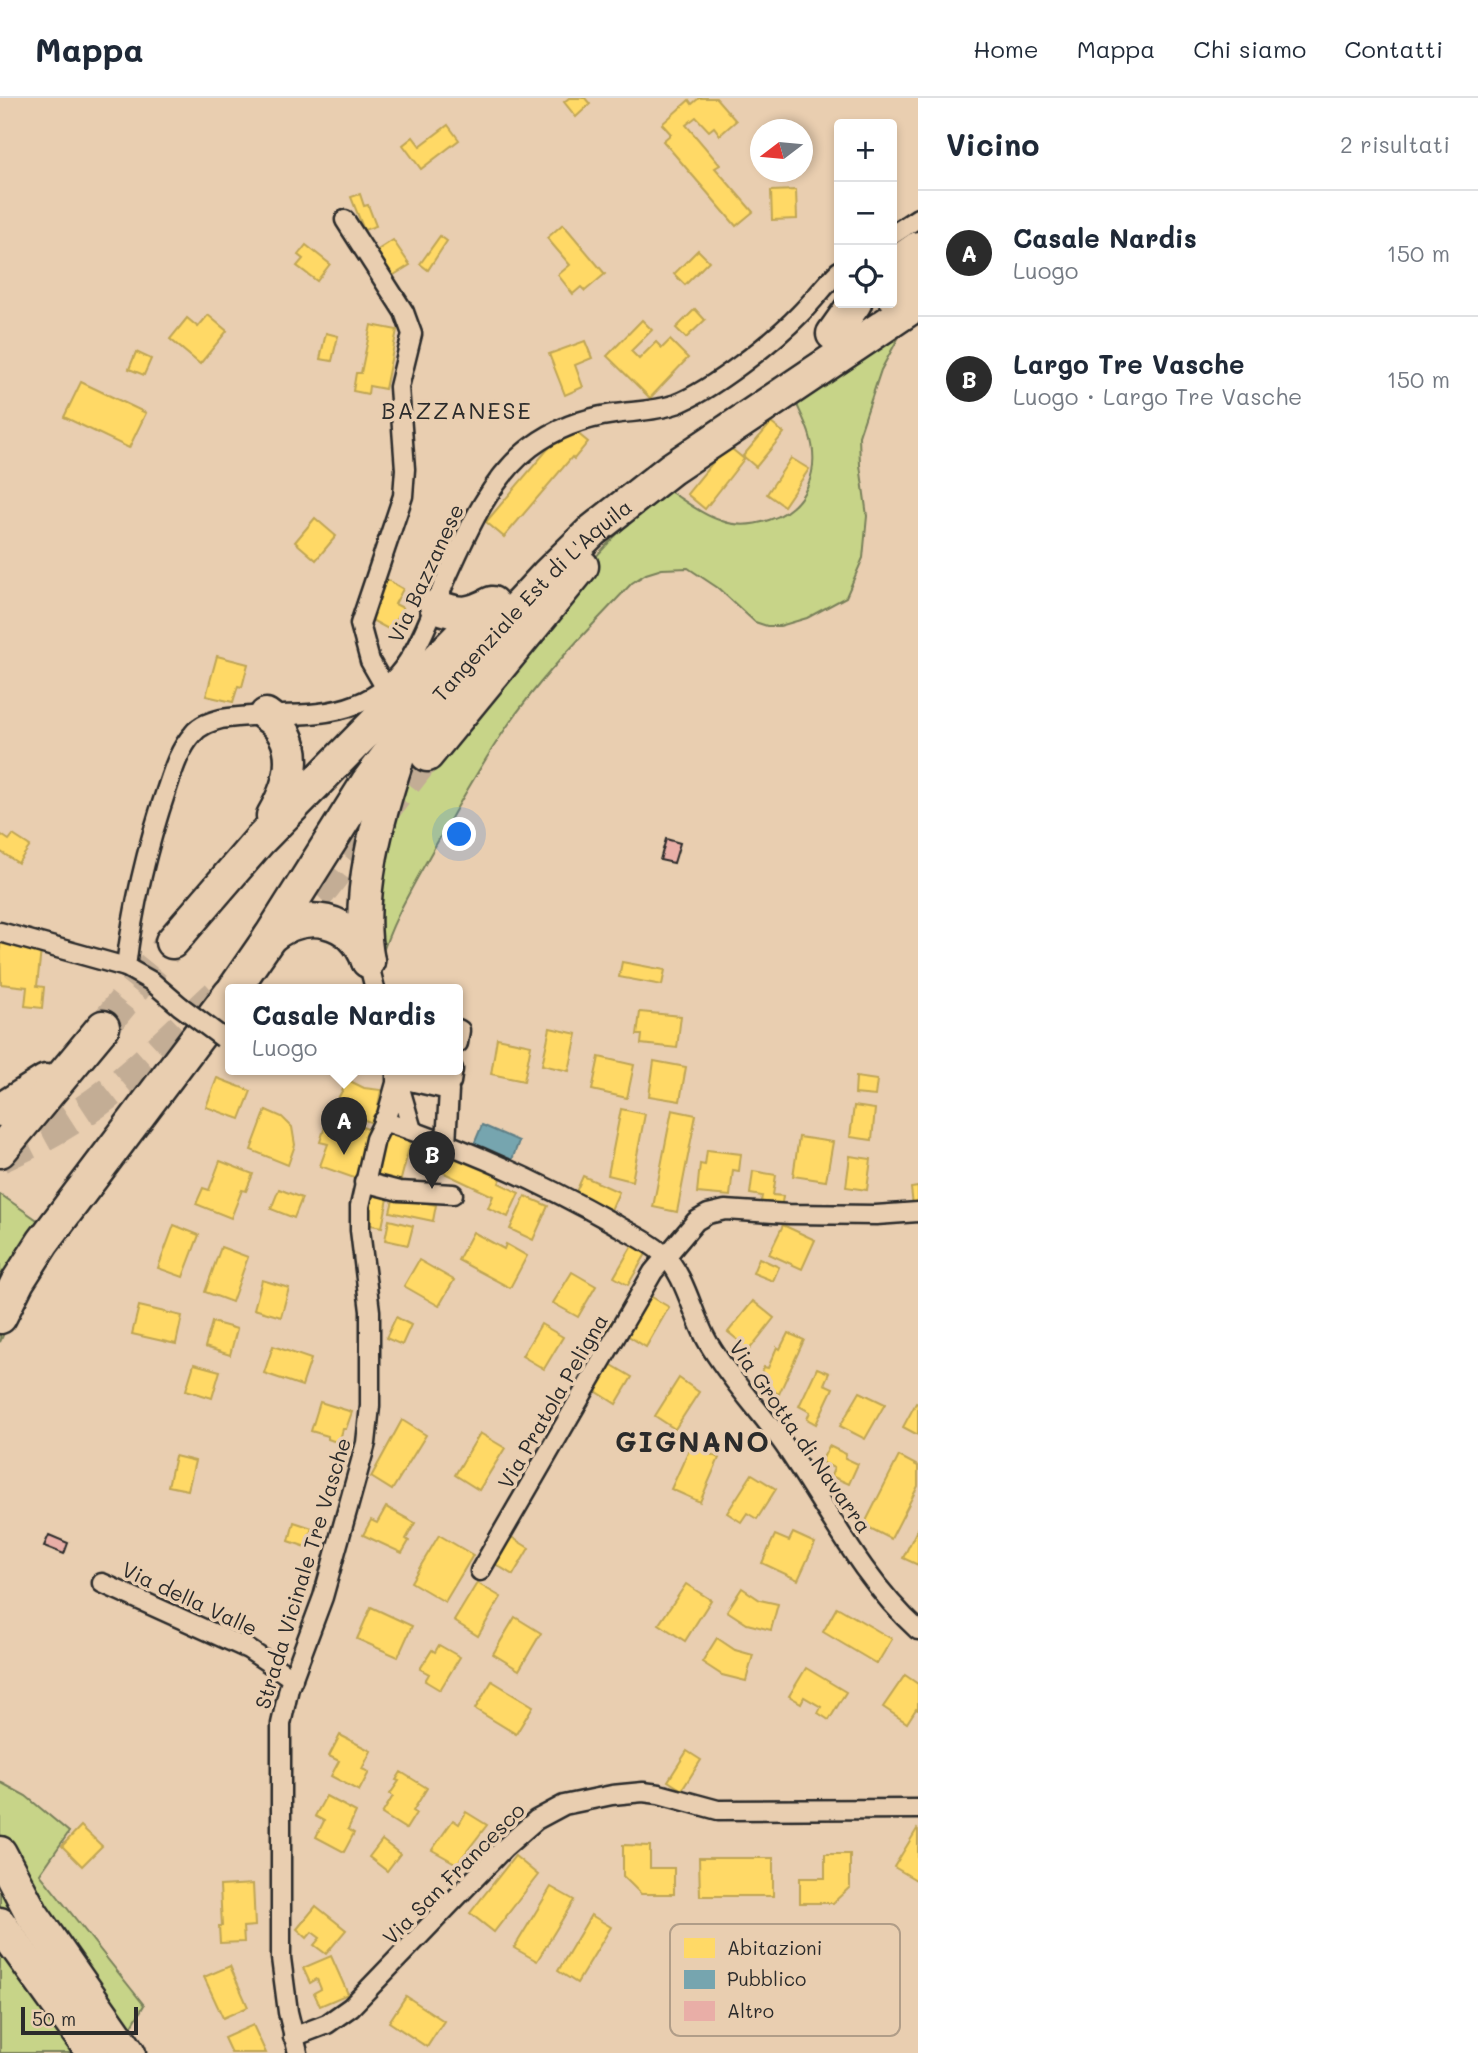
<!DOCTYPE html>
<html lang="it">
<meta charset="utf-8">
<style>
body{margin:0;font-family:Mali,sans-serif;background:#f6f6f7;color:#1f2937}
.controls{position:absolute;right:21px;top:21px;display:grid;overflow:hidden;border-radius:7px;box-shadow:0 4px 10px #0003}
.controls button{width:63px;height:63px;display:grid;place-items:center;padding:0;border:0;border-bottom:2px solid #e0e1e3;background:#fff;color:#1f2937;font:35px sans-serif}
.compass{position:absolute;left:750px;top:21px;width:63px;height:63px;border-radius:50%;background:#fff;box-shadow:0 4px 10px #0003;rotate:254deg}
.scale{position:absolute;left:21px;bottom:18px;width:117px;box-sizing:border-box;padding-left:7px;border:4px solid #2b2b2b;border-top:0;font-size:19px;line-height:24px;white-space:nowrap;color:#2b2b2b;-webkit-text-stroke:5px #e9ceb0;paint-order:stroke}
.you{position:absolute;left:460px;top:737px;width:24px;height:24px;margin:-18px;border:5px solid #fff;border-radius:50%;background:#1a73e8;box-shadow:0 0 0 10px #1a73e833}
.badge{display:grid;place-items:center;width:46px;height:46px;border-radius:50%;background:#2b2b2b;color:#fff;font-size:23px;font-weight:700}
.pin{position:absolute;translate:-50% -58px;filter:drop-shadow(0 2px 4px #0008)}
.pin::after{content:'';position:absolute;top:37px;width:24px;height:21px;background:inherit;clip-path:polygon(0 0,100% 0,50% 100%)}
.popup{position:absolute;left:225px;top:886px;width:238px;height:91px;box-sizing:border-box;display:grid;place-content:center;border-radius:7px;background:#fff;filter:drop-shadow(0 2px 5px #0005);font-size:23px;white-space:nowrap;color:#747a83}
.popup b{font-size:26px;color:#1f2937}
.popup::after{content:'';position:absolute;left:50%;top:100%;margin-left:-14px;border:14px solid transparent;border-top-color:#fff}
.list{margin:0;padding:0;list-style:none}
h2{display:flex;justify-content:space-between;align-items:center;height:91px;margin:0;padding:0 28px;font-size:30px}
h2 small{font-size:23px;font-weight:400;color:#747a83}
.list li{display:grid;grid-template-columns:46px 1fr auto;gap:21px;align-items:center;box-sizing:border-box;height:126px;padding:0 28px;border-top:2px solid #e0e1e3}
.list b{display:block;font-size:26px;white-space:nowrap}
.list p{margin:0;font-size:23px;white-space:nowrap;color:#747a83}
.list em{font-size:23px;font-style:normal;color:#747a83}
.icon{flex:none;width:38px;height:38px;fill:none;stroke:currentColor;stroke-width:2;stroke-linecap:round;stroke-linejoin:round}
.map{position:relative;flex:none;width:918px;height:1955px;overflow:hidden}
header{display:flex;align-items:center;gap:42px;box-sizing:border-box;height:98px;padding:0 35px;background:#fff;border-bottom:2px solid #e0e1e3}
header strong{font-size:33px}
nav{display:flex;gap:38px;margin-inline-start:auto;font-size:24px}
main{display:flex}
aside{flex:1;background:#fff}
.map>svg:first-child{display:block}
.green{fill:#c7d488;stroke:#79805a;stroke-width:2}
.homes{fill:#ffd966;stroke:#bfa554;stroke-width:2}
.public{fill:#76a5af;stroke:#608087;stroke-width:2}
.building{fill:#e9aea7;stroke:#2b2b2b;stroke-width:2}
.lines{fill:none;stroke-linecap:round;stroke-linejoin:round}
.highway-tunnel{stroke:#c3ad95;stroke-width:32;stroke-dasharray:32 16;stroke-linecap:butt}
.street-casing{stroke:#2b2b2b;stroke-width:23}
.highway-casing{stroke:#2b2b2b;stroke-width:37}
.street{stroke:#e9ceb0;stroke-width:18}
.highway{stroke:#e9ceb0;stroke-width:32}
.street-bridge-casing{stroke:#2b2b2b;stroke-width:23;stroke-linecap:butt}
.street-bridge{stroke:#e9ceb0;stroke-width:18}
.labels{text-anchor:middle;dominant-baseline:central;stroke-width:7;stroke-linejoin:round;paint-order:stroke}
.street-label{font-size:21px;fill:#2b2b2b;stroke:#e9ceb0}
.neighbourhood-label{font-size:23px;letter-spacing:2px;fill:#2b2b2b;stroke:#e9ceb0}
.district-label{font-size:28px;font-weight:bold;letter-spacing:2px;fill:#2b2b2b;stroke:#e9ceb0}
.key{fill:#e9ceb0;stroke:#b09d88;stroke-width:2}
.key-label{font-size:19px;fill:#2b2b2b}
</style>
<header>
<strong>Mappa</strong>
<nav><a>Home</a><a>Mappa</a><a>Chi siamo</a><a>Contatti</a></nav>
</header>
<main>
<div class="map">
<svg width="918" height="1955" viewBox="0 0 918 1955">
<rect width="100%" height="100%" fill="#e9ceb0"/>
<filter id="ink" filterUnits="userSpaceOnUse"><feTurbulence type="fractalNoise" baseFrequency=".0143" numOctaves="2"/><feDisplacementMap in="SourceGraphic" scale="14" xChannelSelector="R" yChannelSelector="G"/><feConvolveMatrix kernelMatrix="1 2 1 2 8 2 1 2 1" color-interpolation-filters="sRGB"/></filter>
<g filter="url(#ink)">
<!-- green -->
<g class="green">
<path d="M901,235L881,272L859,338L860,367L867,418L863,460L846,499L807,520L780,528H767L755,524L718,490L688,470L662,471L646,476L632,485C588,532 542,577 506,630C479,669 457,710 434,750C413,788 391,824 379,866L372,841L400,675L612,441L666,391C684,402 702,417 722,423C738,429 754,427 769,422C807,410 821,371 809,335C805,323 799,312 794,300Z"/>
<path d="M0,1096L40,1124L13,1215L0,1244Z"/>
<path d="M0,1684L26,1698L69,1734L40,1776L144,1907L129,1933L145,1955H0Z"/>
</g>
<!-- homes -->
<g class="homes">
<path d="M569,0H585L590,6L576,19L564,4Z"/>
<path d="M699,0H716L736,23L720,37L714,29L709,33L696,19L686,27L720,67L715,70L753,114L736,128L663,43L671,36L662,26L689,2L692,6Z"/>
<path d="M448,27L459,42L421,71L403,47L413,39L420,48Z"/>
<path d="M796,92L797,121L772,122L771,93Z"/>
<path d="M360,96L364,108L368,107L376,128L364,132L351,99Z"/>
<path d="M563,126L605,176L585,193L581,189L573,196L558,177L570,167L547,140Z"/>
<path d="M440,138L447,143L428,172L420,166Z"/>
<path d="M393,142L410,167L389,180L373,155Z"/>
<path d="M306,147L330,166L317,183L297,168L303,161L298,157Z"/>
<path d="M698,152L709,163L685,187L674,176Z"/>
<path d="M695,211L705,222L686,240L676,230Z"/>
<path d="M208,217L227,233L200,266L170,241L187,220L198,229Z"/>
<path d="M642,222L652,232L631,253L639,261L656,244L662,250L670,242L688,260L650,300L607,258Z"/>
<path d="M371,227L397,232L385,291L369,288L368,296L353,293L356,275H361Z"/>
<path d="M326,235L338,238L332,263L320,261Z"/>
<path d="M585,243L592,260L575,267L583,289L565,297L549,256Z"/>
<path d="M136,254L151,261L144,277L129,271Z"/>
<path d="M81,284L146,315L129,350L64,319Z"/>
<path d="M771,325L784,335L756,369L743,358Z"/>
<path d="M576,334L588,344L574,361L572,359L504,439L486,424L553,345Z"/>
<path d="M727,347L744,361L705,411L687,396Z"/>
<path d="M791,360L809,371L784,408L767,396Z"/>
<path d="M315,420L336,438L316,462L295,444Z"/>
<path d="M384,480L403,491L395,506L403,510L390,532L366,519Z"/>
<path d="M217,558L248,566L242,589L238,588L233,604L206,598Z"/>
<path d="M0,736L9,742L13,737L30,748L18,765L1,754L0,756Z"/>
<path d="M0,844L16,845V849L41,852L37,888L44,889L42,910L25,908L27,889L1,886Z"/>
<path d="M622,864L665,872L662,887L619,879Z"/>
<path d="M640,914L681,918L677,950L641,946L642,937H637Z"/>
<path d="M550,930L577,936L569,973L542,967Z"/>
<path d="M497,940L531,947L524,983L491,976Z"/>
<path d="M599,959L634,967L627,1000L592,992Z"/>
<path d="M654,963L686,969L680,1003L649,998Z"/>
<path d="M856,979L877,982L875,998L855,996Z"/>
<path d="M217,980L251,993L240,1021L206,1009Z"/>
<path d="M348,982L364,990L381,992L375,1026L357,1019L335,1006Z"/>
<path d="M854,1008L875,1011L872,1042L850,1039Z"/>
<path d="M621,1011L645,1016L632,1083L608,1077Z"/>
<path d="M266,1012L282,1019L292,1029L295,1047L288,1067L251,1052Z"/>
<path d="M672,1012L696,1017L677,1114L653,1109Z"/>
<path d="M329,1016L373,1033L357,1081L320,1068L328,1046L320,1044Z"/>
<path d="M387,1032L412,1039L399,1089L369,1081Z"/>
<path d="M799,1039L833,1044L826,1083L793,1078Z"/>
<path d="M418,1044L503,1076L499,1085L519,1095L508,1119L488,1110L493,1098L438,1072L413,1068Z"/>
<path d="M707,1052L741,1056L739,1073L733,1072L730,1098L697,1095L700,1066L705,1067Z"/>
<path d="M850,1058L871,1061L867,1092L846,1089Z"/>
<path d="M220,1063L253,1076L246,1093L242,1092L231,1120L196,1106L203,1090L209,1092Z"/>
<path d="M753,1073L776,1077L773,1097L783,1098L781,1111L760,1108L762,1098L750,1096Z"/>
<path d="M583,1078L619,1094L611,1112L575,1096Z"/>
<path d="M918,1089V1107L913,1108L911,1090Z"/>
<path d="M279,1091L302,1100L294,1120L271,1111Z"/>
<path d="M368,1092L389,1096L382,1129L365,1126Z"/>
<path d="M394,1098L436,1107L433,1123L390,1114Z"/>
<path d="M525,1098L548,1108L533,1142L510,1131Z"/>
<path d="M389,1122L413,1128L408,1147L385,1142Z"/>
<path d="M174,1127L199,1137L183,1179L158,1170Z"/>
<path d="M783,1127L815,1142L802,1171L769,1156Z"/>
<path d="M473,1134L504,1151L506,1146L527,1158L510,1190L458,1162Z"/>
<path d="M633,1146L647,1154L628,1187L614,1179Z"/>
<path d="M221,1149L248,1159L232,1204L205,1194Z"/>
<path d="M759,1160L779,1169L773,1183L753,1175Z"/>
<path d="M419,1162L454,1182L439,1208L404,1188Z"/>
<path d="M572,1174L596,1188L578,1219L553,1205Z"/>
<path d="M262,1182L289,1190L281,1219L254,1211Z"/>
<path d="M645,1195L669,1209L646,1249L622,1234Z"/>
<path d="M753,1203L774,1220L745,1257L735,1249L739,1243L728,1234Z"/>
<path d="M139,1208L182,1218L176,1246L132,1236Z"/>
<path d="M600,1218L611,1224L597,1248L586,1242Z"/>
<path d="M396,1219L411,1227L402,1247L386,1240Z"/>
<path d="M212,1224L237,1231L230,1257L205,1249Z"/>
<path d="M541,1226L563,1239L544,1271L522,1258Z"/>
<path d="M788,1235L804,1242L779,1296L765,1289L767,1284L759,1280L764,1269L768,1270L777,1249L780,1251Z"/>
<path d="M273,1248L311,1261L302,1288L264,1275Z"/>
<path d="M194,1266L220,1273L212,1300L186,1292Z"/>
<path d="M610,1266L632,1279L616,1306L594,1292Z"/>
<path d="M817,1270L829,1275L824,1286L833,1290L816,1326L807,1321L810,1314L799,1308Z"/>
<path d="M679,1280L699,1294L675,1331L655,1318Z"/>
<path d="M860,1294L885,1306L865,1341L840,1328Z"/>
<path d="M320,1304L352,1314L346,1331H343L339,1345L328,1341V1338L311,1333Z"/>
<path d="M916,1305L918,1306V1337L903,1329Z"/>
<path d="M402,1322L426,1337L392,1392L371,1379Z"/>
<path d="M480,1335L505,1350L479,1392L455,1377Z"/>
<path d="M691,1347L719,1360L700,1404L671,1391Z"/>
<path d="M829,1348L846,1356L845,1360L858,1366L849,1386L831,1378L834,1370L821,1364Z"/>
<path d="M175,1358L195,1363L188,1392L168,1388Z"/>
<path d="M899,1358L918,1368V1388L891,1441L864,1427Z"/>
<path d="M752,1376L776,1391L757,1421L747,1415L741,1424L727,1415Z"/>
<path d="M386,1409L415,1425L406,1441L409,1443L402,1455L363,1437L371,1422L377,1425Z"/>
<path d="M294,1424L312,1430L306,1449L289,1443Z"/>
<path d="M918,1430V1467L903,1460Z"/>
<path d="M793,1435L815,1445L798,1482L762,1465L775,1437L789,1443Z"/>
<path d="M439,1437L473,1457L445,1504L411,1484Z"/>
<path d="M508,1437L529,1450L513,1477L492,1464Z"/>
<path d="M477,1485L501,1499L478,1538L454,1523Z"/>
<path d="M686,1486L711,1502L685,1543L659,1526Z"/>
<path d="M742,1490L760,1502L778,1506L771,1532L747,1526L727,1513Z"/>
<path d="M371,1509L412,1528L398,1559L357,1541Z"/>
<path d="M837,1509L892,1541L877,1566L823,1534Z"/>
<path d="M515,1519L541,1535L519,1572L493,1556Z"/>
<path d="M717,1540L735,1552L753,1557L746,1583L722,1577L702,1564Z"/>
<path d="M439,1547L460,1559L440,1592L425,1583L429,1576L420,1571L432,1552L435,1554Z"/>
<path d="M806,1570L846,1594L829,1622L818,1615L821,1609L804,1599L801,1605L789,1598Z"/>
<path d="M905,1577L918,1586V1612L916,1611L907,1625L883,1609Z"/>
<path d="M492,1583L533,1608L516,1636L475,1611Z"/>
<path d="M340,1637L371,1653L362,1671L369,1674L359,1693L331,1678L339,1663L329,1658Z"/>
<path d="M687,1653L701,1662L682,1692L668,1683Z"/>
<path d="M401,1674L427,1690L413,1713L416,1715L406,1731L382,1716L393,1698L390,1696L399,1683L396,1682Z"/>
<path d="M326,1698L356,1714L348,1731L354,1735L344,1754L316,1739L324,1723L315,1718Z"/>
<path d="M466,1714L487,1727L457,1766L432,1752L453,1722L459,1726Z"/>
<path d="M81,1728L102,1748L82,1768L62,1748Z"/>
<path d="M917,1731L918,1732V1783L894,1769Z"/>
<path d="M382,1742L400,1756L387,1773L369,1759Z"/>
<path d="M623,1747L650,1748V1770H674V1796H641L623,1778Z"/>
<path d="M825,1756H850V1789L833,1805H800V1780H825Z"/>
<path d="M515,1758L538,1777L494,1834L470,1815Z"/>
<path d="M699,1760H773V1798H700Z"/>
<path d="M253,1786L255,1828L243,1829L244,1844L220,1845L219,1828H222L220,1788Z"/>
<path d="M551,1789L574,1802L537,1863L514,1850Z"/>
<path d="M316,1808L346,1832L326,1856L314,1847L320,1840L312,1834L307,1840L297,1831Z"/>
<path d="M591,1817L611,1829L577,1885L558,1873Z"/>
<path d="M331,1858L348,1896L320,1908L314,1895L321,1891L317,1881L310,1885L303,1870Z"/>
<path d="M230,1868L248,1909L223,1920L204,1879Z"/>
<path d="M406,1898L444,1923L427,1949L389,1924Z"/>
<path d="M253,1927L266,1955H231L224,1940Z"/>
</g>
<!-- public -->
<path class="public" d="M482,1027L519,1043L510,1067L472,1051Z"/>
<!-- building -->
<g class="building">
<path d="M666,741L680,745L674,765L660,762Z"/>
<path d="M49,1437L68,1445L64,1456L44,1448Z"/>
</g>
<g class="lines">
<!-- highway-tunnel -->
<g class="highway-tunnel">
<path d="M283,831L321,793L427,657"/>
<path d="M103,929L172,844"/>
<path d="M0,1059C26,1047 52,1034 76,1018C129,985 173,937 219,895"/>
</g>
<!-- street casing -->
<g class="street-casing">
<g id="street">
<path d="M345,122L404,214L412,236L399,289L405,371L403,398L360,526L370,563L385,589"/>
<path d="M892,137L918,120"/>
<path d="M0,834L126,869L151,883L180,908"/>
<path d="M368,863L375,891"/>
<path d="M126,869C133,807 147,749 167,690C173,672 180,650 193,636C200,627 210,624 221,621C265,613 315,623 357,606C410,587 426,527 446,481C467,434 490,380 531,349C555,331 585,320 614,316C636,313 656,313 676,306C712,292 773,244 800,216C814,202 825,187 839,173"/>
<path d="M458,931L460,932L458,945"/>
<path d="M423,971L425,978L451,984L453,971"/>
<path d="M383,1023C464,1049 542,1085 615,1126C631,1136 651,1144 664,1157C686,1178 693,1220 709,1246C731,1283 761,1314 785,1348C827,1410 862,1481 918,1532"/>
<path d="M412,1032L397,980L449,992L446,1045"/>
<path d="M364,1084L399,1093L453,1096"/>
<path d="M480,1473L653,1174L696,1123L708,1116L725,1112L789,1116L876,1117L918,1114"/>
<path d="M102,1485L248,1551L293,1581"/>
<path d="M293,1939L327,1926L351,1909L504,1750L536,1722L564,1707L612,1697L643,1694L659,1696L718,1712L918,1711"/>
<path d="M298,1955L288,1914L281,1860V1626L289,1590L323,1499L366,1345L370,1308V1213L360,1132V1108L375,1041L387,1017L396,985V971"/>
</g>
</g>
<!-- highway casing -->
<g class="highway-casing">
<g id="highway">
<path d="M892,168L918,150"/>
<path d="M892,196L918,178"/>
<path d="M833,236L855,205"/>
<path d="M436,508C461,518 469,517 492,505"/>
<path d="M266,617C304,642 292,685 273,718"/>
<path d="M427,657L582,468"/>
<path d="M270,839C305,810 352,819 368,863"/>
<path d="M172,844L259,743L485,513"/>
<path d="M368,863C355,798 378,718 399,656"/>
<path id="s1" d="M234,891L270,839L367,685L407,632L462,569L547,477L592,433L671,371L918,205"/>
<path d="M0,1012L46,983"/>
<path d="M0,1053L103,929"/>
<path d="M0,1219L18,1183L43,1144L230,896"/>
<path d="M0,1755L32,1816L129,1955"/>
<path d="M0,1826L93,1955"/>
</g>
</g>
<!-- street -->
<use href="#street" class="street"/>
<!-- highway -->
<use href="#highway" class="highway"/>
<!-- street-bridge casing -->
<g class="street-bridge-casing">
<path id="street-bridge" d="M180,908L223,940"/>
</g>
<!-- street-bridge -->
<use href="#street-bridge" class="street-bridge"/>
</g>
</g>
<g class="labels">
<!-- street labels -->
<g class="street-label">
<text transform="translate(425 475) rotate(-65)">Via Bazzanese</text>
<text stroke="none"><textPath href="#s1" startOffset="492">Tangenziale Est di L'Aquila</textPath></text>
<text transform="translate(552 1303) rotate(-60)">Via Pratola Peligna</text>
<text transform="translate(801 1338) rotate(55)">Via Grotta di Navarra</text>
<text transform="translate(302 1475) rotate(-73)">Strada Vicinale Tre Vasche</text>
<text transform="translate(190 1500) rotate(25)">Via della Valle</text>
<text transform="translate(453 1775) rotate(-45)">Via San Francesco</text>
</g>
<!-- neighbourhood labels -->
<g class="neighbourhood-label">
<text x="457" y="312">BAZZANESE</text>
</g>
<!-- district labels -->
<g class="district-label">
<text x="693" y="1343">GIGNANO</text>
</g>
</g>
<!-- legend -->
<rect x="670" y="1826" width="230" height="112" rx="10" class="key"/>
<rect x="684" y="1840" width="31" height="20" fill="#ffd966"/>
<rect x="684" y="1872" width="31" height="19" fill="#76a5af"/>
<rect x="684" y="1903" width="31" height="20" fill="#e9aea7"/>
<g class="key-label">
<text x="727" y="1857">Abitazioni</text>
<text x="727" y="1888">Pubblico</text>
<text x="727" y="1920">Altro</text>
</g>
</svg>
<div class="controls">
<button>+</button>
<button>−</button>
<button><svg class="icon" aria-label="locate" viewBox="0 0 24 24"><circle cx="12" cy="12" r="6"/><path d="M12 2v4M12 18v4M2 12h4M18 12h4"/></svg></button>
</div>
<svg class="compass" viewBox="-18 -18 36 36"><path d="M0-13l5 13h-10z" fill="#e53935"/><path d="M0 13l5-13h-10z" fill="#747a83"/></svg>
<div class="scale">50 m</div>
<div class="you"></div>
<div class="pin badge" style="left:344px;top:1057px">A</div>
<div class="popup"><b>Casale Nardis</b>Luogo</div>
<div class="pin badge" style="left:432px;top:1091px">B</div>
</div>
<aside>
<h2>Vicino<small>2 risultati</small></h2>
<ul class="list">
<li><span class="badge">A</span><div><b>Casale Nardis</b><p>Luogo</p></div><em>150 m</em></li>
<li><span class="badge">B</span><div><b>Largo Tre Vasche</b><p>Luogo · Largo Tre Vasche</p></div><em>150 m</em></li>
</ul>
</aside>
</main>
